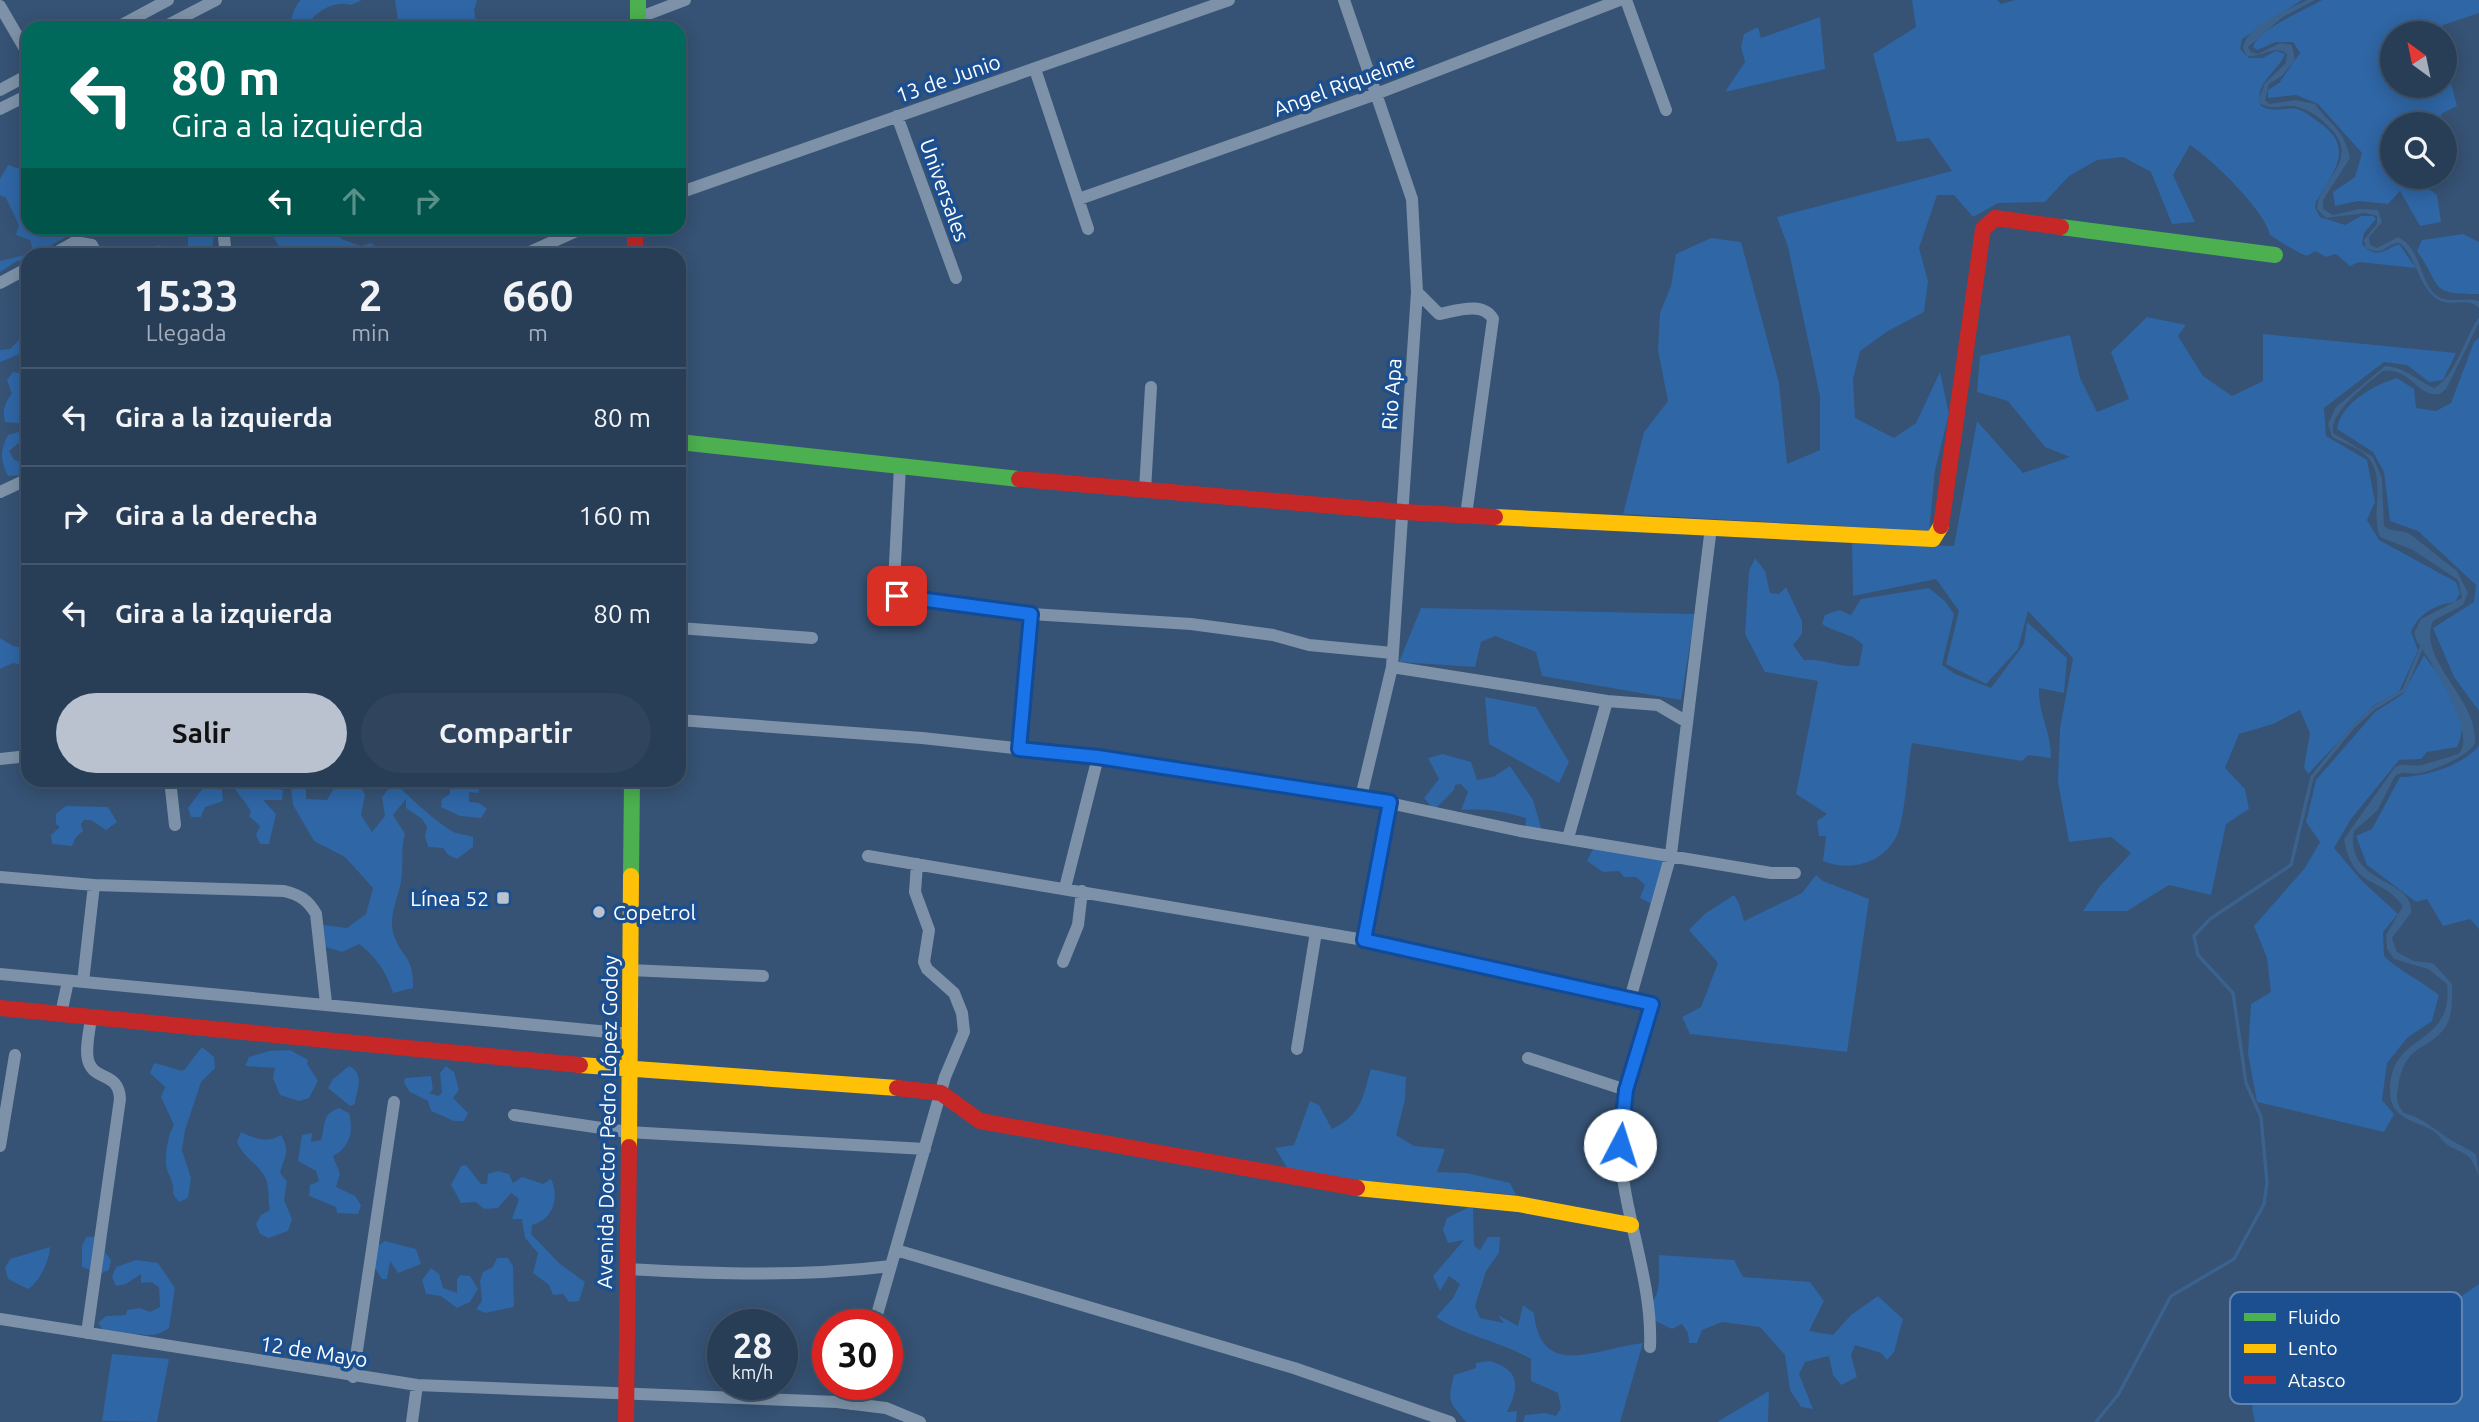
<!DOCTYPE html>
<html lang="es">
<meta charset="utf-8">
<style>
:root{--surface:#283e57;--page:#30455d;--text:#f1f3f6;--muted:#a5aeba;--line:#44576d;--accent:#b9c2ce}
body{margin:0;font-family:Ubuntu,sans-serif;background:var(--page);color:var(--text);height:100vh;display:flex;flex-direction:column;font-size:26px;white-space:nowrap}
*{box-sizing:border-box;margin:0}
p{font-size:23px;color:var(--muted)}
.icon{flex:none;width:38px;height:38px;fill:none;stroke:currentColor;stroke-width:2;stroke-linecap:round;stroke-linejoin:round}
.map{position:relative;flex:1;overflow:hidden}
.side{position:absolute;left:21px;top:248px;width:665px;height:539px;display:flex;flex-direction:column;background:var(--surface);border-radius:21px;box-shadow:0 4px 18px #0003,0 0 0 2px var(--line)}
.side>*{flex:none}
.banner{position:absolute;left:21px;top:21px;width:665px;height:214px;border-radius:21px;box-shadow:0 4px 18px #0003,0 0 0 2px var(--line);background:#00695c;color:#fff;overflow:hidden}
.needle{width:46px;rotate:327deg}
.fabs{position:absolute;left:2380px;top:21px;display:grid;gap:14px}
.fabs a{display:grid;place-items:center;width:77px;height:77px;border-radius:50%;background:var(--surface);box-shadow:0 4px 18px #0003,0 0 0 2px var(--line);font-size:35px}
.speed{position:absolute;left:707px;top:1309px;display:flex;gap:14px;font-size:35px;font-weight:700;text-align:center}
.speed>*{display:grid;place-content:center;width:91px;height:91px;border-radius:50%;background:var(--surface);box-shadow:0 4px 18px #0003,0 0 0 2px var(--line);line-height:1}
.speed small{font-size:18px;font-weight:400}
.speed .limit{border:10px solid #d22;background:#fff;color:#111}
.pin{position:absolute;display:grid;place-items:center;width:60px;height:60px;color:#fff;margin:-30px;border-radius:14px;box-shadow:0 4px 10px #0006}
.me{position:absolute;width:77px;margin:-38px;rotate:5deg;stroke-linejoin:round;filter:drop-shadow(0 0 5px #0008)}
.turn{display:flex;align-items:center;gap:24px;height:147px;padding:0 35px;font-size:32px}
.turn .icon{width:91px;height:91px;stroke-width:2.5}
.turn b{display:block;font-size:49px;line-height:60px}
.lanes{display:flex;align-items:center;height:66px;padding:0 35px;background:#0003;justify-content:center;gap:35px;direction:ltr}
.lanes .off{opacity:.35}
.eta{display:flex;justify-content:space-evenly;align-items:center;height:119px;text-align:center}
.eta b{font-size:42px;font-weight:700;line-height:49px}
.primary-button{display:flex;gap:14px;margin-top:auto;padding:14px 35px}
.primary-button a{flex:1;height:80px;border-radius:42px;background:var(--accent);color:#111;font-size:28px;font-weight:700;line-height:80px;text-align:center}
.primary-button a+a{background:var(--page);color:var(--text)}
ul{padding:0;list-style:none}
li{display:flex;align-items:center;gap:21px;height:98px;padding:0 35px;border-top:2px solid var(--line)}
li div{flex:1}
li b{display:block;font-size:26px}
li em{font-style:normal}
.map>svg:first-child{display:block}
.green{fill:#2f66a5}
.water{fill:#3b618d}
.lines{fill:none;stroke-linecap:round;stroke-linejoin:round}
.stream{stroke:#3b618d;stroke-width:3.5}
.street{stroke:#7d92a8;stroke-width:12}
.fast{stroke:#4caf50;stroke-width:16}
.slow{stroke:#ffc107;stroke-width:16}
.jam{stroke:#c62828;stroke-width:16}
.route-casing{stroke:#114b97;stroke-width:18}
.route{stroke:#1a73e8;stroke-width:12}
.poi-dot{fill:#b9c2ce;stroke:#1b4f8f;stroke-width:2.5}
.labels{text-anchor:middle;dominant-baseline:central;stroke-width:7;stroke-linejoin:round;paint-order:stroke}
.street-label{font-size:21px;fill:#fff;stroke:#1b4f8f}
.poi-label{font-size:21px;fill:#fff;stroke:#1b4f8f;text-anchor:end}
.key{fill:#1b4f8f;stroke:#5f84b1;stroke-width:2}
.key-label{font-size:19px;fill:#fff}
</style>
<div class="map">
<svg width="2479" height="1422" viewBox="0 0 2479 1422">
<rect width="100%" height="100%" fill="#365274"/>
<path class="green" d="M301 0H362L351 5C336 0 317 10 309 23L311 28H292C289 21 295 4 301 0Z
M395 0H477L474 10 477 28H399Z
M1912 0H1997L2001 4 2015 0H2302L2242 39 2240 49 2249 58H2262L2276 51 2285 54C2277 73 2253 84 2261 106 2274 113 2283 107 2297 109 2305 111 2313 118 2320 123 2356 148 2333 173 2316 202L2315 208 2320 217 2345 225 2361 216H2373L2376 219 2364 233 2362 244C2376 260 2384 250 2399 244L2416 268 2359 262 2350 266 2336 254 2326 257 2315 251 2307 256C2294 251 2282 243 2270 235 2266 212 2212 159 2190 145L2173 175 2195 222 2172 224 2151 172 2123 157 2097 160 2069 176 2045 202 1998 203 1973 217 1954 195H1937L1919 248 1928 281 1924 312 1888 331 1860 351 1853 379 1855 418 1894 438 1916 423 1940 372 1949 414 1935 470 1929 531 1623 514 1644 432 1668 401 1658 350 1660 313 1671 286 1676 254 1711 238 1741 242 1779 383 1787 464 1820 450V396L1788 247 1777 217 1952 171 1929 138 1897 142 1873 54 1916 27Z
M2322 0H2479V13L2443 25 2442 33H2392V86H2445V60L2457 106 2441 114 2442 124H2392V177H2402L2404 182 2416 179 2437 195 2441 222 2420 226 2400 191 2388 204 2358 201 2335 206 2333 192 2355 177 2362 153 2318 104 2296 95 2268 98V90L2279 83 2300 53 2293 42H2276L2257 50 2253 47C2258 29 2305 10 2322 0Z
M1820 17 1825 69 1725 92 1745 62 1741 47 1744 34 1758 27 1761 38Z
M8 165 23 170 28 180V228H32L37 235 53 237 63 232 69 235 35 255 28 256V260L17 261 0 272V261L29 254 33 250 30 240 16 235 19 225 6 198 0 195V179Z
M198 228H208L214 235 211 255H155L157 245 188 251V234Z
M281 228H338L336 230 341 239 361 246 371 243 385 255H284L274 238Z
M2463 234 2479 242V294C2428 294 2443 288 2417 251L2422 240Z
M2147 317 2186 325 2178 336 2203 376 2232 396 2263 381V334L2456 353 2443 380 2429 382 2407 365 2384 362 2324 408 2326 436 2367 460 2375 502 2367 520 2379 540 2456 582 2460 593 2455 602C2436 604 2418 614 2411 632L2418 650 2399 692 2373 706 2308 774 2304 767 2310 733 2300 710 2273 724 2239 734 2225 768 2245 789 2249 809 2226 824 2211 895 2169 885 2127 911H2083L2100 886 2131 853 2111 837 2069 842 2058 782 2060 728 2073 658 2028 611 2018 649 1986 684 1946 664 1959 611 1936 579 1853 596 1852 543 1954 546 1977 421 2023 473 2070 457 2045 447 2008 401 1977 392 1980 356 2070 335 2080 378 2097 412 2129 399 2111 352Z
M28 320V355L22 353 0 362V350L10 349 23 336 20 326Z
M2479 338V711L2454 677 2433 628 2474 602 2476 585 2418 531 2390 521 2384 472 2373 452 2337 429C2341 403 2374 385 2397 378L2414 389 2416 408 2436 411 2451 403 2474 342Z
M13 372 28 375V382L20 389 23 393 28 394V422L25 424 5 422C2 412 5 401 12 394L7 380Z
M18 432 22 435V440L9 451 14 460 28 464V470L23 475 8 476C0 460 0 450 8 435Z
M1755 558 1765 571 1770 593 1779 594 1786 587 1802 621V634L1793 645 1804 660C1823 658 1839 668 1859 666L1863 645C1853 633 1837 634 1822 624L1825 615 1839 610 1851 615 1861 599 1929 588 1945 601 1954 614 1942 665 1955 674 1991 688 2024 644 2027 622 2067 658 2064 693 2039 688C2038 714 2051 730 2051 758L2028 755 2022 761 1912 743C1907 768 1906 813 1897 835 1884 864 1849 872 1823 861L1826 836H1819L1817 821 1827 814 1796 794 1818 681 1765 672 1745 634 1749 571Z
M1421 608 1695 614 1681 700 1542 676 1536 652 1495 636 1481 642 1475 667 1399 662Z
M0 638 13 646 28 649V667L13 663 0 669Z
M2424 655C2443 682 2474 713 2457 747L2427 752 2421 759 2399 760 2351 819 2334 848 2362 881 2398 914 2383 932 2384 956C2401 972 2420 980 2439 995L2432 1021 2407 1038 2387 1063 2382 1100 2394 1114 2384 1132 2257 1102 2248 1054 2251 1004 2271 992 2267 958 2254 926 2305 868 2320 842 2306 822 2316 780 2375 712 2403 694Z
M1485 697 1536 707 1569 762 1559 783 1489 744Z
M2479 746V929L2470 919 2443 926 2427 899 2416 902 2367 865 2356 836 2372 829 2400 777C2425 777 2461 766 2479 746Z
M1443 754 1471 762 1477 780 1493 777 1510 766 1533 800 1542 831 1525 833 1526 818C1504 811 1484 808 1461 810L1468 792 1461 784 1455 785 1454 790 1434 810 1424 798 1439 779 1428 758Z
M209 780 221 781 223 801 205 807 201 817H191L188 808Z
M232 781H260L272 788 283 790 282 800H263L276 814 269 844H260L256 835 260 826 249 816 251 812C246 800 235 794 232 781Z
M290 781H306V799L327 800 337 783 358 781 365 795 361 815 372 832 385 816 382 797 395 781C402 792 439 824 452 831 458 835 466 834 473 837V847L457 859 448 855 443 848 428 847 425 837 427 827 422 819 406 808V799L393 815 405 834C401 850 403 857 402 872 402 892 388 912 393 932 400 958 414 953 413 988L393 993C386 971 377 958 359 944L342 952 323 946V925L347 928 366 914 373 888 345 857 314 841 293 805Z
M445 781H478L479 793 469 792V802L479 803 487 809 481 818 460 816 441 807 442 799 450 794V784Z
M66 806 108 807 117 822 106 830 91 820H84L81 824 83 831 76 837 72 846 52 844 51 835 60 827 56 824V814Z
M1593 849 1670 856 1654 905 1640 898 1645 885 1636 877H1624L1619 871 1603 872 1587 861Z
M1816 875 1823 881 1869 899 1847 1052 1690 1034 1682 1017 1701 1007 1718 963 1689 930 1706 913 1734 895 1739 903 1744 921 1802 893Z
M202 1047 214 1057 215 1068 201 1082 185 1130 182 1150 191 1178 188 1198 179 1202 173 1194C175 1181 168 1177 166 1165 165 1154 168 1134 174 1125L161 1097 165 1087 150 1073 154 1063C194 1072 175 1079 202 1047Z
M290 1050 308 1060 307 1064 318 1081 309 1098 299 1101 280 1095 273 1078 275 1068 245 1066 249 1057 269 1051Z
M349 1066C366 1074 356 1091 355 1104L350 1106 328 1088 333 1079Z
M446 1066 454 1072 459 1090 453 1098 468 1113 464 1121H454L431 1111 428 1101 410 1092 404 1083 405 1078 431 1076 433 1090 429 1093 438 1096 442 1093 440 1073Z
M1371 1069 1406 1077 1405 1100 1396 1135 1414 1146 1445 1149 1437 1172 1467 1173 1510 1183 1516 1195 1291 1174 1275 1148 1294 1145 1310 1101 1319 1105 1332 1129C1362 1114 1362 1099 1371 1069Z
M339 1108 349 1113C354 1131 350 1147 333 1156L340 1174 336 1187 355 1196 361 1205 358 1214 337 1213 336 1207 309 1196 310 1185 319 1181 316 1171 298 1161 302 1135 312 1133 311 1142 321 1140C326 1125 321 1114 339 1108Z
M241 1132C256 1139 267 1143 281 1135 291 1151 284 1157 280 1173L287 1181 284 1200 292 1219 288 1231 269 1238 260 1234 256 1224 261 1215 270 1210C268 1201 269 1190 267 1182 262 1166 243 1158 237 1142Z
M466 1165 481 1184H487L488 1174 498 1171 509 1174 513 1183 522 1177 543 1184 551 1179C560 1198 553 1220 532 1225L531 1234 560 1264 585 1282 579 1301 569 1302 563 1294 553 1295 549 1285 533 1273 538 1253 525 1238 522 1219H512L519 1199 511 1193 498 1208 484 1209 476 1202 461 1203 451 1185 461 1166Z
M1473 1205 1474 1246 1480 1250 1488 1237H1500L1499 1253 1486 1271 1475 1306 1480 1318 1504 1323 1498 1315 1518 1326 1523 1305 1534 1313C1541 1381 1596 1348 1643 1343L1620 1422H1523L1525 1415 1545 1413 1556 1416 1561 1408 1558 1393 1531 1381V1359C1500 1341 1466 1337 1436 1317L1453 1298 1460 1284 1449 1276 1440 1291 1433 1276 1464 1240 1448 1243 1443 1230 1447 1218Z
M107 1236 105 1252 111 1260 109 1270 100 1274 82 1267V1246L86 1237Z
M385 1241 416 1249 421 1264 398 1273 390 1261 387 1279H382L374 1267 376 1247Z
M50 1247C50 1260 39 1283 28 1289L8 1279 5 1268 10 1259Z
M1659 1255 1734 1260 1743 1277 1810 1282 1824 1301 1809 1331 1833 1335 1851 1315 1878 1296 1903 1319 1894 1352 1887 1360 1881 1353 1855 1345 1851 1355 1857 1377 1841 1385 1833 1375 1829 1356 1805 1362 1799 1374 1813 1409 1801 1407 1790 1390 1785 1355 1760 1327 1722 1322 1702 1330 1697 1343H1689L1688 1333 1682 1324 1672 1329 1649 1318 1648 1305C1663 1296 1658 1271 1659 1255Z
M497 1258H508L513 1266 514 1307 485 1313 476 1309 482 1301 480 1281 483 1272 493 1267Z
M136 1260 158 1263 175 1288 169 1328C149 1342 141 1329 122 1337L104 1331 98 1323 106 1316 126 1315 127 1310 140 1308 150 1312 160 1307 159 1287 151 1282 141 1283V1274L126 1284 116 1286 112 1277 116 1267Z
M431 1268 439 1274 443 1288 457 1293V1279L460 1275 470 1276 478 1289 470 1302 457 1308 441 1296 426 1294 422 1280Z
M2479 1284V1422H2255L2252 1408 2262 1372 2291 1355 2316 1368 2340 1364 2334 1315 2362 1293 2395 1296 2405 1327 2428 1335 2453 1326 2443 1309Z
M112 1354 169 1359 157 1422 102 1421Z
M1490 1361C1520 1370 1520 1386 1507 1412L1517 1411 1516 1422H1466C1449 1401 1447 1403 1454 1375L1476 1368V1363Z
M1769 1391 1768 1422H1717Z"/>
<path class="water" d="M2307 0H2315L2283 17 2248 47 2251 52 2258 54 2280 43 2292 45 2295 60 2282 76 2269 84 2265 100 2269 104 2295 100 2315 104C2330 125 2344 129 2350 158L2323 200V209L2333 215 2359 209 2378 210 2382 222 2369 237 2370 245 2377 248 2398 237C2424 250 2419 288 2441 298 2453 303 2467 297 2479 301V308C2467 296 2450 308 2437 299 2418 286 2417 258 2400 243 2383 244 2386 257 2366 248L2364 240 2377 224V216L2365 213 2326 218 2317 209C2318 181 2360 161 2332 130 2322 119 2307 107 2291 106 2280 105 2271 111 2260 103L2259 99 2265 83 2286 63 2287 54C2275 44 2262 58 2247 56L2243 48C2247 24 2288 10 2307 0Z
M2479 317V323L2446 389 2440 394C2417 398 2411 367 2383 371 2368 383 2329 412 2333 433L2373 457 2382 478 2384 526C2392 533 2401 529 2410 534L2457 571 2468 593 2463 605 2433 621C2416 660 2479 699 2475 743 2471 755 2434 770 2421 773 2411 776 2405 769 2395 776L2377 811 2354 831C2344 885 2416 878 2411 913L2392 938 2397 952 2414 961 2433 963 2452 984C2452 997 2453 1015 2446 1026 2428 1053 2405 1041 2398 1088 2396 1098 2397 1105 2404 1113 2424 1118 2435 1130 2451 1140 2459 1145 2468 1149 2476 1154L2479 1176C2476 1171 2474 1162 2469 1157 2463 1151 2452 1149 2446 1144 2440 1139 2437 1132 2430 1129 2410 1119 2391 1118 2390 1092 2389 1031 2454 1048 2447 984L2428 969 2394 959 2387 949 2386 935 2403 906C2381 875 2353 891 2344 839L2395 767C2404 762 2412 767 2422 765 2429 763 2452 756 2458 754 2479 737 2431 660 2417 642L2414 633 2421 619 2462 598 2458 580 2413 550 2380 537C2369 511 2390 472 2362 452 2353 446 2341 442 2332 437L2328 424 2336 407 2385 366C2405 367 2416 380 2434 388 2455 378 2465 336 2479 317Z"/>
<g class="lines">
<path class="stream" d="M2096 1422 2118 1395 2171 1296 2234 1259 2264 1204 2267 1183 2261 1117 2246 1083 2233 993 2198 955 2194 936 2210 919 2291 865 2312 777 2353 727 2374 708 2404 690 2422 646"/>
<path class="street" d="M1344 0 1412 199 1417 292 1392 667 1361 797
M1626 0 1666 110
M0 6 28 54
M638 18 685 0
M116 28 168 0
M162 28 216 0
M1035 69 1088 229
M0 90 28 75
M0 109 28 95
M897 116 956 278
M679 193 1229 0
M1079 199 1376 94 1620 0
M223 228 226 256
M50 256 75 242 92 245 98 256
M521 256 583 228
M0 283 28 268
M1417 292 1439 314C1456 311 1483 301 1493 319L1466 515
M900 466 894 583 897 596 1031 614 1191 624 1273 635 1309 645 1392 653
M1145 490 1151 387
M0 492 28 479
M679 628 812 638
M1392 667 1607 701 1568 838
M1607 701 1658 705 1687 722
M679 720 922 738 1098 757 1361 797 1520 831 1771 873H1795
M1019 749 1031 614
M0 759 28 756
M170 780 175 825
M868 856 1364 940 1652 1004C1638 1050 1619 1097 1620 1145 1622 1213 1653 1279 1650 1347
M0 877 94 885 284 891C300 895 308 900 316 914L326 1003
M1065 888 1098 757
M1364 940 1390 802
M1063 962 1078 925 1082 891
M630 970 763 976
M0 974 630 1034
M83 982 94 885
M1630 999 1671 854 1711 527
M61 1014 68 981
M1297 1049 1316 932
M1528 1058 1626 1090
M514 1115 628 1132 925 1149
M0 1146 15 1055
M896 1250 1294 1368 1450 1422
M627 1269C715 1274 803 1277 891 1266
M0 1319 417 1385 837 1402 886 1408 920 1422
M874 1325 945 1077 964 1032 962 1013 954 993 927 969 924 962 929 930 915 892 917 864
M87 1333 120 1099C119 1072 96 1081 89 1063 84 1051 90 1030 91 1017
M353 1377 394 1102
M851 1404 857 1384
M412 1422 417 1385"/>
<path class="fast" d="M638 0V28
M2061 227 2275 255
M679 442 1019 479
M631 876 632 780"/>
<path class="slow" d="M1495 517 1933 539 1941 526
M580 1065 897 1088
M629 1147 631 876
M1357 1188 1518 1204 1631 1225"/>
<path class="jam" d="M635 228V256
M1019 479 1403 512 1495 517
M1941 526 1983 229 1995 218 2061 227
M0 1008 580 1065
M897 1088 941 1093 980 1121 1357 1188
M626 1422 629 1147"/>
</g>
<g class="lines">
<defs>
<path id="route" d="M897 596 1031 614 1019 749 1098 757 1390 802 1364 940 1652 1004 1626 1090 1620 1145"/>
</defs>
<use href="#route" class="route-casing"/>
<use href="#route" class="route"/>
</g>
<g class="poi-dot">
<rect x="496" y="891" width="14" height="14" rx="3.5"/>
<circle cx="599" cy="912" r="7"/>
</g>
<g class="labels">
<g class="street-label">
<text transform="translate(948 78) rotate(-19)">13 de Junio</text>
<text transform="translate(1344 84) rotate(-20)">Angel Riquelme</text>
<text transform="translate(945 190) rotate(70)">Universales</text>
<text transform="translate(1391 394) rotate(-86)">Rio Apa</text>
<text transform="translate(607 1122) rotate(-89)">Avenida Doctor Pedro López Godoy</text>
<text transform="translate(314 1351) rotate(9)">12 de Mayo</text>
</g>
<g class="poi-label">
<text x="489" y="898">Línea 52</text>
<text x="613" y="912" text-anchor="start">Copetrol</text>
</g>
</g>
<rect x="2230" y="1292" width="232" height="112" rx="10" class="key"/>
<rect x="2244" y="1313" width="32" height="8" fill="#4caf50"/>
<rect x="2244" y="1344" width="32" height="9" fill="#ffc107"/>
<rect x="2244" y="1376" width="32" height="8" fill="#c62828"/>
<g class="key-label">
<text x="2288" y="1324">Fluido</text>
<text x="2288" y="1355">Lento</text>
<text x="2288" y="1387">Atasco</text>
</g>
</svg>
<div class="fabs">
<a><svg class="needle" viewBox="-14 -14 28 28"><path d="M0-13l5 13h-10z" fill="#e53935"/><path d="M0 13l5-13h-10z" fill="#a5aeba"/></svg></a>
<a><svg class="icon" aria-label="search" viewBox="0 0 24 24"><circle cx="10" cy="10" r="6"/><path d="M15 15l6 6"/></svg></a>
</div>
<div class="speed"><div>28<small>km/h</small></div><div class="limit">30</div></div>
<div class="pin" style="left:897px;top:596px;background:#d93025"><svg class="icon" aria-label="arrive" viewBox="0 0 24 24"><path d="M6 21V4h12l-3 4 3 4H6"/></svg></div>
<svg class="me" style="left:1620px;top:1145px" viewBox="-20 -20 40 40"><circle r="19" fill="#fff"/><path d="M0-13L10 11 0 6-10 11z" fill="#1a73e8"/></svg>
<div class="banner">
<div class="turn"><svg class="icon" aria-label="left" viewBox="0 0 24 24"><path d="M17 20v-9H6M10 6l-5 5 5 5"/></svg><div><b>80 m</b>Gira a la izquierda</div></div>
<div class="lanes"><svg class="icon" aria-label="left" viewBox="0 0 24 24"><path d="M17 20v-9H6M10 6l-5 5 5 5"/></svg><svg class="icon off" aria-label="ahead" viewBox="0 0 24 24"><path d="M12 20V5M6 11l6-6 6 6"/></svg><svg class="icon off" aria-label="right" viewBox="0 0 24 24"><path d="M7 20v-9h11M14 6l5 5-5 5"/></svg></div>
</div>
<section class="side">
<div class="eta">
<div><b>15:33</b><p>Llegada</p></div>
<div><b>2</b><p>min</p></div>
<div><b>660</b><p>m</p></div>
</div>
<ul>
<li><svg class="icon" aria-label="left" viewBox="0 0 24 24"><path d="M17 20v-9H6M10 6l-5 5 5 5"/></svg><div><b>Gira a la izquierda</b></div><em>80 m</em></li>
<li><svg class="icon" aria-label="right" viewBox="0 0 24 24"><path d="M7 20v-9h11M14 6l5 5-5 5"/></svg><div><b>Gira a la derecha</b></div><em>160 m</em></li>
<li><svg class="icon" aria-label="left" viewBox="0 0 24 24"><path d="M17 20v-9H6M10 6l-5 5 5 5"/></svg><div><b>Gira a la izquierda</b></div><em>80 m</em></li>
</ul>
<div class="primary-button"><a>Salir</a><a>Compartir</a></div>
</section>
</div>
